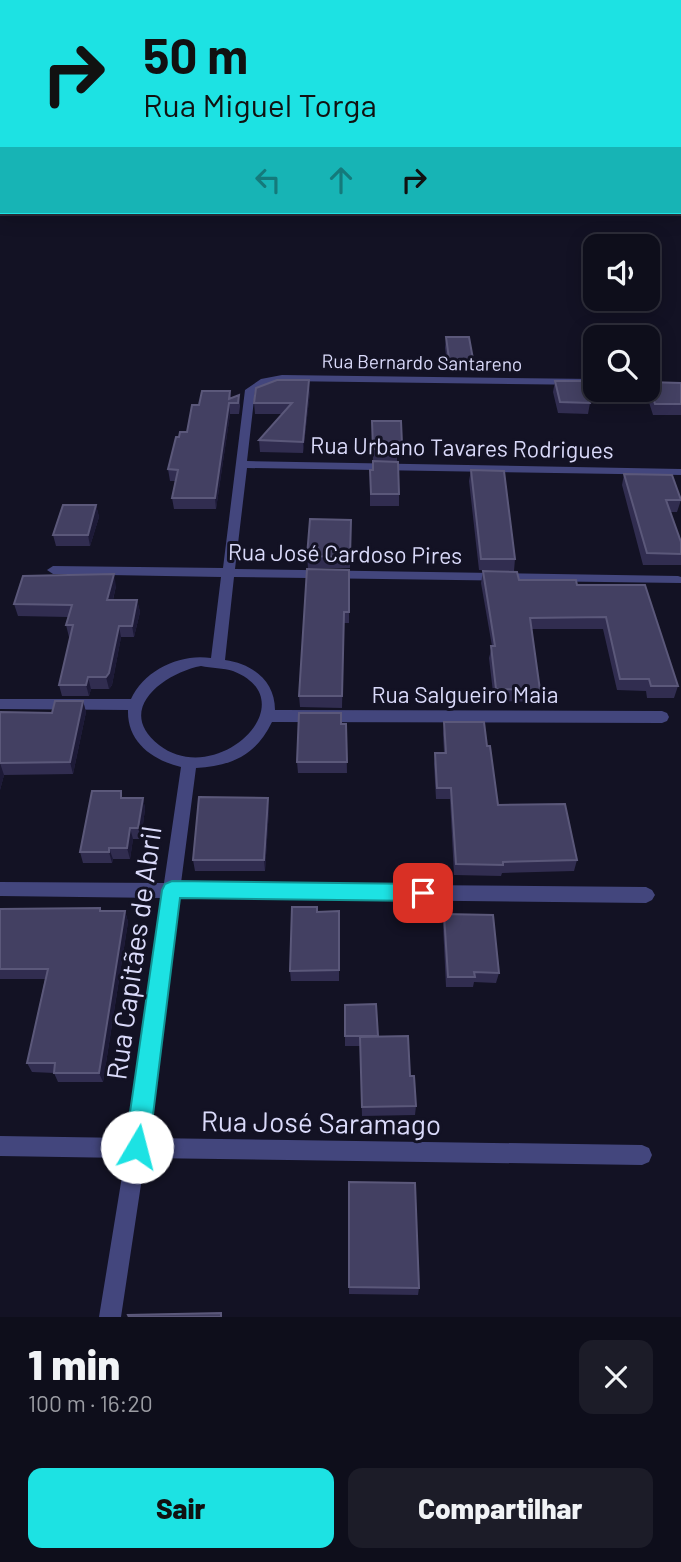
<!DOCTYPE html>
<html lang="pt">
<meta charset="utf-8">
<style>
:root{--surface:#0e0e1b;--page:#1c1c28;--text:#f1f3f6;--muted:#9b9ca3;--line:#2e2e3a;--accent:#1de2e3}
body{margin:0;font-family:Barlow,sans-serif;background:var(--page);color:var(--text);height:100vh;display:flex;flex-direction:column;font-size:26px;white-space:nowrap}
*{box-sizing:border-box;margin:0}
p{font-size:23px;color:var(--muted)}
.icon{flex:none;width:38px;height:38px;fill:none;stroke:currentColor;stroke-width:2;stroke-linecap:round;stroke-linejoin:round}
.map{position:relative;height:1317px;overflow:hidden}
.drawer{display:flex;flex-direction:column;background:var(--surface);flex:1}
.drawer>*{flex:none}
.hud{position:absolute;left:0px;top:0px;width:682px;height:214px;box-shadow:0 4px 18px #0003,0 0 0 2px var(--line);background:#1de2e3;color:#111;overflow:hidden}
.controls{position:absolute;left:583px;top:234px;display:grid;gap:14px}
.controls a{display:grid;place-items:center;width:77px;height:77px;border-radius:14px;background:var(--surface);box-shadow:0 4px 18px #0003,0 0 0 2px var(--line);font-size:35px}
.pin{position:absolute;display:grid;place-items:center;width:60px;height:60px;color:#fff;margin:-30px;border-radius:14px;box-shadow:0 4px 10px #0006}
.me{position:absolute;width:77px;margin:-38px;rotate:8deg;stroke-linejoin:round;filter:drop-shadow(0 0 5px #0008)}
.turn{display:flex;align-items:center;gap:24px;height:147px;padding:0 28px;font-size:32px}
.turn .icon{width:91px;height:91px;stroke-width:2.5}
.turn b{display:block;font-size:49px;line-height:60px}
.lanes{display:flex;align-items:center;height:66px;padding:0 28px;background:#0003;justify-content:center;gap:35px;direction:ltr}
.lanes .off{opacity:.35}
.round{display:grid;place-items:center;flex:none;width:74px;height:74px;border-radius:14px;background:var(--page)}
.headline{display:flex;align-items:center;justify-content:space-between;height:119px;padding:0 28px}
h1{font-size:42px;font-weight:800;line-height:52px}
.primary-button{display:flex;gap:14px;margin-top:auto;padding:14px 28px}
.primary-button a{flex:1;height:80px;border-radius:14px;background:var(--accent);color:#111;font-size:28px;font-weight:800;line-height:80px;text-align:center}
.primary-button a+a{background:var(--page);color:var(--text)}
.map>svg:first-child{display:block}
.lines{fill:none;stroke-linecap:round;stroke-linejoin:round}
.stream{stroke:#172f49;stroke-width:3.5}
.minor{fill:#43467d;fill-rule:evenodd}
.wall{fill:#312d50}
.shaded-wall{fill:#1d1a37}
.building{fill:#434062;stroke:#5b587a;stroke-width:2}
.route{fill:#1de2e3;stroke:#139394;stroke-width:2}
.labels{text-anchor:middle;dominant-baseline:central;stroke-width:6;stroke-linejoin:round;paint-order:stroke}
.far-street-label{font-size:19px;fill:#dadafa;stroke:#131224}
.street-label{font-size:23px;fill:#dadafa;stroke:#131224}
.near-street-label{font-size:28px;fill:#dadafa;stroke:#131224}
</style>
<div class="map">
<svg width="681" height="1317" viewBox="0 0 681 1317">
<rect width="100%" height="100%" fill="#131224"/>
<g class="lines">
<path class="stream" d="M489 2 513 0"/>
<path class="minor" d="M282 375 595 379V385L282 381 268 384 255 391 247 461 681 469V475L247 468 235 569 678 576 681 577V583L234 577 225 660C253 664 275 681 275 710L662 711 667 713 669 717 667 721 662 723 272 722C256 755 232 766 196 768L181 883 646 887 652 890 655 895 652 900 646 903 179 898 148 1138 642 1145 649 1148 652 1155 649 1162 642 1165 145 1158 121 1317H99L125 1158 0 1156V1136L128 1138 162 898 0 896V882L164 883 181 767C152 760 127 742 128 710L0 709V699H131C144 670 181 653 211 658L221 577 53 574 47 570 53 566 223 568 245 390 261 379ZM201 666C211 668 224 668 233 671 309 701 217 790 159 745 114 710 164 673 201 666Z"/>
</g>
<path class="wall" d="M446 337 473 359 472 370H448L445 348Z
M555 381 590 403 588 414 558 413 553 392Z
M648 382 681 383V415H653L646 393 648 390Z
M230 391 231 398 239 395 240 406 239 414H230L216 509H174L172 498 175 481H170L168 469 179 437 187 432 199 405Z
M310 391 303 453 260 452 259 440 282 414H255L254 403Z
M372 432 402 444 401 455H397V461H373Z
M370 470 399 494V506H370Z
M471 470 515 559 514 571 479 570 469 481Z
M624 474 681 500 677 512H670L681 542V565H643L622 485Z
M96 505 99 517 90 546H56L53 535Z
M351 531 350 568H308L307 556Z
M349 570V623H344L342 708 300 707 299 696Z
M483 571 519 580 577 585 678 686 674 698H647L646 691 617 690 603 629H532L540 690 538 702 494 701 489 658 492 646 481 583Z
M116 586 113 600H137L140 612 134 637H121L112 685 109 689H91L89 696H62L59 685 70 637H69L66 625 68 617 18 616 14 604Z
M83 701 86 712 73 774 4 775 0 790V712L52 713Z
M444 722 487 746 498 805 577 860 574 871 502 873 501 876 454 875 450 799H436L434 764 435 753H444L443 734Z
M341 724H346L347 773H298L297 762Z
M123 798H143L145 809 141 839H133L130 859H113L112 863H83L80 852Z
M269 809 265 871H195L193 860Z
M100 908 102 911H125L128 922 103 1082H58L54 1073 32 1072 27 1063 45 979H0V909Z
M339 911V981H291L290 971 317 912Z
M444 914 499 973 496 983 474 982 473 987H446L443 925Z
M345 1005 377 1036 410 1076 416 1106 415 1115 362 1116 360 1046H345Z
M349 1182 419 1288 418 1295 349 1294Z"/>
<path class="shaded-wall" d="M309 380 310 391 303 453V442Z
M229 403 230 414 216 509 215 498Z
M96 505 99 517 90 546 88 535Z
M114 574 116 586 110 611 107 600Z
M137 600 140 612 134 637 132 626Z
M119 626 121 637 112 685 109 689 106 677Z
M88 677 91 689 89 696 86 685Z
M83 701 86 712 73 774 70 762Z
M0 763 4 775 0 790Z
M143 798 145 809 141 839 138 828Z
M268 798 269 809 265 871 264 860Z
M130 828 133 839 130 859 127 848Z
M109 848 113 859 112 863 109 852Z
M125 911 128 922 103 1082 99 1073Z"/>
<path class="building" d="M446 337H469L473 359H449Z
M277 380H309L303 442 259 440 292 403H254L256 388Z
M555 381H584L590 403 560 402Z
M648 382 681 383V404H655Z
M202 391H230L229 399 239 395 238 403H229L215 498H172L178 470 168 469 176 437H179L180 432H187L192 405H199Z
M372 421H401L402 444H397V450L373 449Z
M373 461 398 462 399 494H371L370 470H373Z
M471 470 504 471 515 559H481Z
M624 474 672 475 681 500H666L681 542V554L647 553Z
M63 505H96L88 535H53Z
M310 519 351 520 350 557 307 556Z
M307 569 349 570V612H344L342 696H299Z
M483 571 517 572 519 580H576L577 585H645L678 686H651L649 679H620L606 617 530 618 540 690 496 689 491 646H495Z
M114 574 107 600H137L132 626H119L109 673 106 677H88L86 685H59L73 625H66L72 605 14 604 23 576Z
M55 701H83L70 762 0 763V712L52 713Z
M299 713H341V724H346L347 762H297Z
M444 722H484L487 746H490L498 805 565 804 577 860 503 862V865L456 864 451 788H437L435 753H446Z
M92 791H121V798H143L138 828H130L127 848H109V852H80Z
M199 797 268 798 264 860H193Z
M292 907H317V912L339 911V970L290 971Z
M100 908V911H125L99 1073H54L55 1063H27L48 969H0V909Z
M444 914 493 915 499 973 474 972 475 977H448Z
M376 1004 378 1036H345V1005Z
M408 1036 410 1076H414L416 1106 362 1107 360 1037Z
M349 1182 415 1183 419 1288 349 1287Z
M221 1313V1317H129L128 1315Z"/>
<path class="route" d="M172 881 423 884 430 887 433 893 430 899 423 901 180 898 149 1147 145 1155 137 1158 129 1155 125 1147 162 890 165 884Z"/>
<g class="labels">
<g class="far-street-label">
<text transform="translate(422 362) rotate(1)">Rua Bernardo Santareno</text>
</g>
<g class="street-label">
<text transform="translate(462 447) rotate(1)">Rua Urbano Tavares Rodrigues</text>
<text transform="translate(345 553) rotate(1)">Rua José Cardoso Pires</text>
<text x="465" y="694">Rua Salgueiro Maia</text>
</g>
<g class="near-street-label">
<text transform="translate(133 953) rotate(-82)">Rua Capitães de Abril</text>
<text transform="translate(321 1122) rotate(1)">Rua José Saramago</text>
</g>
</g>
</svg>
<div class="controls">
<a><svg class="icon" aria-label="sound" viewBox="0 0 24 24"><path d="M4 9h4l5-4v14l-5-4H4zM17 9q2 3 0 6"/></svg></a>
<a><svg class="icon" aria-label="search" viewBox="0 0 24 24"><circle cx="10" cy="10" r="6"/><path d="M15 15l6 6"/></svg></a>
</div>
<div class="pin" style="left:423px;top:893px;background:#d93025"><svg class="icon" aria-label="arrive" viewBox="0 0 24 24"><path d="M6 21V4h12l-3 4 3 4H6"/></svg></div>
<svg class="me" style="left:137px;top:1147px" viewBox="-20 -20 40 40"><circle r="19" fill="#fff"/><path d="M0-13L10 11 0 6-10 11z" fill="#1de2e3"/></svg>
<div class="hud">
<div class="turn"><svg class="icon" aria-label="right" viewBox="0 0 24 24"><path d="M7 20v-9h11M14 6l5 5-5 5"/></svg><div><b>50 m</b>Rua Miguel Torga</div></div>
<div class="lanes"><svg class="icon off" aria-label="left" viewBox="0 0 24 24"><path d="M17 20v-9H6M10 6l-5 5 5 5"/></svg><svg class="icon off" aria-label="ahead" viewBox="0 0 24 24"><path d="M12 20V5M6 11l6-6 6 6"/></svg><svg class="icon" aria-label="right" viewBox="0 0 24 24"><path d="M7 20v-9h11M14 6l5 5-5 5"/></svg></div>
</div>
</div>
<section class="drawer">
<div class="headline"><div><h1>1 min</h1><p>100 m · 16:20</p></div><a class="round"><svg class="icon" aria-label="close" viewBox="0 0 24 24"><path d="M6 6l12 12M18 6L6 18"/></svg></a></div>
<div class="primary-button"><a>Sair</a><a>Compartilhar</a></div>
</section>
